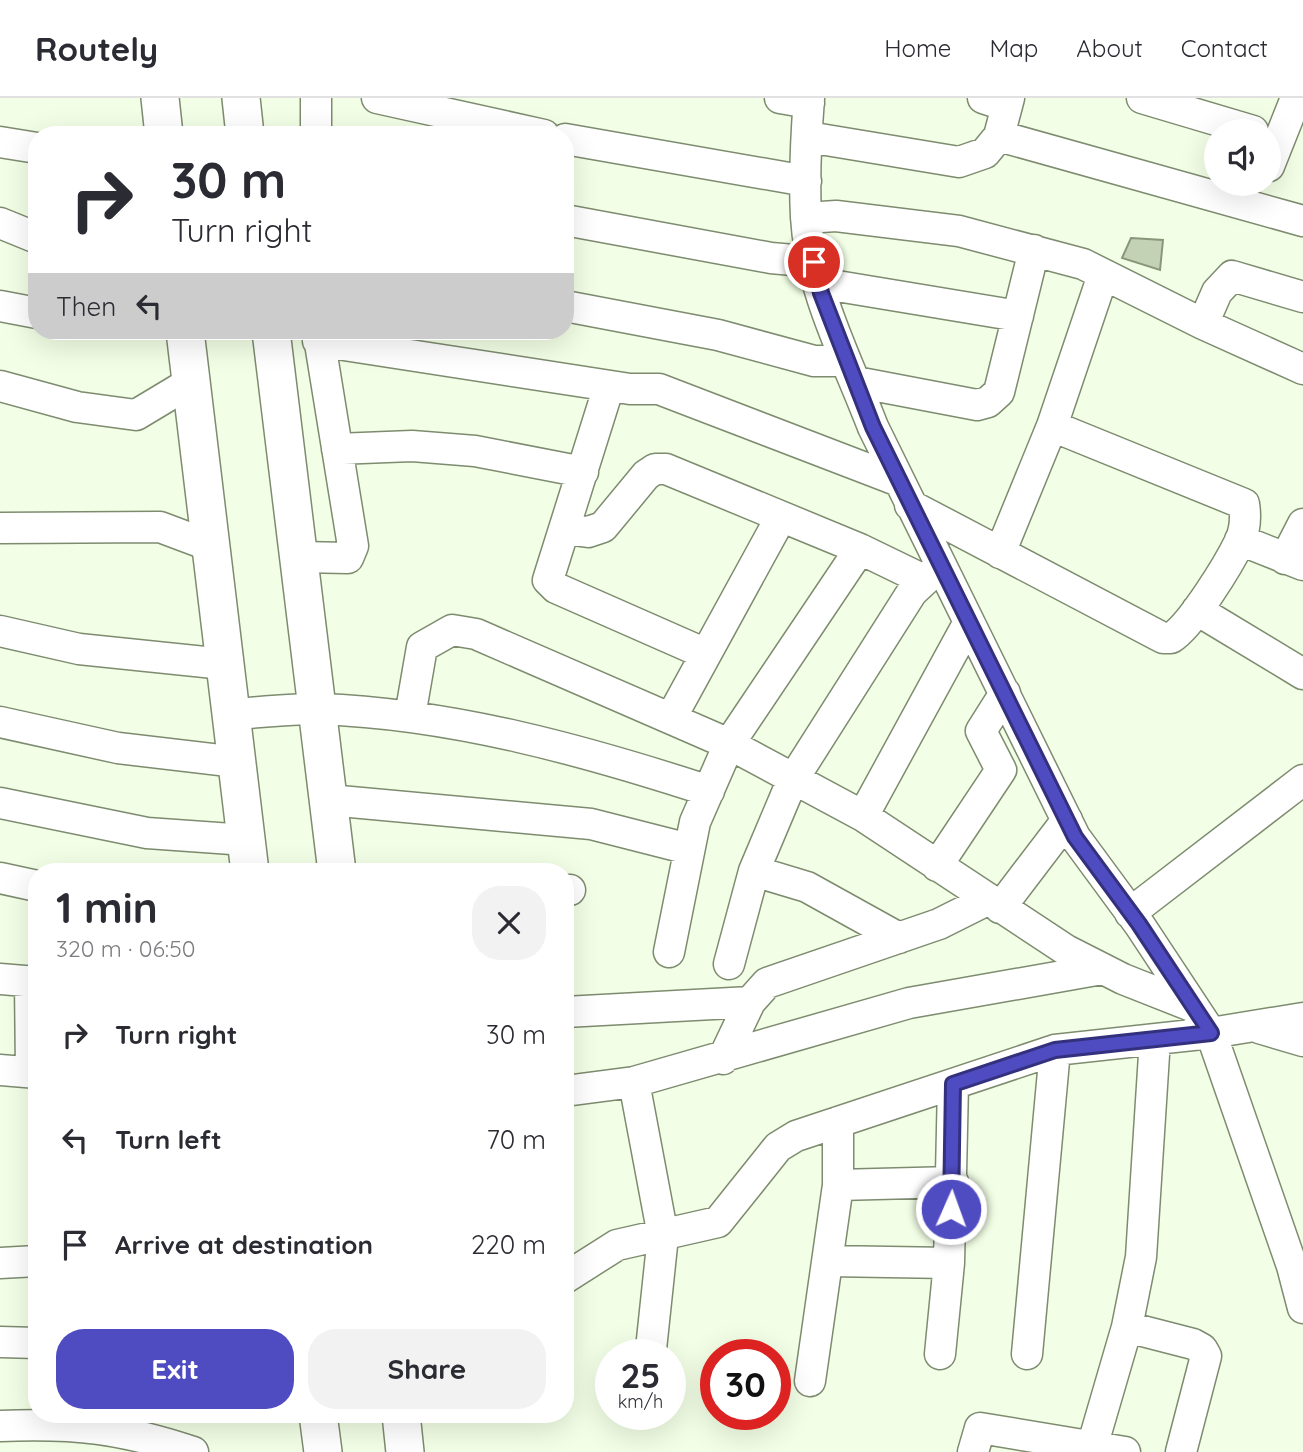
<!DOCTYPE html>
<meta charset="utf-8">
<style>
:root{--surface:#fff;--page:#f2f2f3;--text:#2b2b33;--muted:#7c7c81;--line:#e1e1e2;--accent:#4f4bc1}
body{margin:0;font-family:Quicksand,sans-serif;background:var(--page);color:var(--text);height:100vh;display:flex;flex-direction:column;font-size:26px;white-space:nowrap}
*{box-sizing:border-box;margin:0}
p{font-size:23px;color:var(--muted)}
.icon{flex:none;width:38px;height:38px;fill:none;stroke:currentColor;stroke-width:2;stroke-linecap:round;stroke-linejoin:round}
.map{position:relative;flex:1;overflow:hidden}
.sheet{position:absolute;left:28px;top:765px;width:546px;height:560px;display:flex;flex-direction:column;background:var(--surface);border-radius:28px;box-shadow:0 7px 28px #0002}
.sheet>*{flex:none}
.hud{position:absolute;left:28px;top:28px;width:546px;height:214px;border-radius:28px;box-shadow:0 7px 28px #0002;background:#fff;color:var(--text);overflow:hidden}
.buttons{position:absolute;left:1204px;top:21px;display:grid;gap:14px}
.buttons a{display:grid;place-items:center;width:77px;height:77px;border-radius:50%;background:var(--surface);box-shadow:0 7px 28px #0002;font-size:35px}
.speed{position:absolute;left:595px;top:1241px;display:flex;gap:14px;font-size:35px;font-weight:700;text-align:center}
.speed>*{display:grid;place-content:center;width:91px;height:91px;border-radius:50%;background:var(--surface);box-shadow:0 7px 28px #0002;line-height:1}
.speed small{font-size:18px;font-weight:400}
.speed .limit{border:10px solid #d22;background:#fff;color:#111}
.pin{position:absolute;display:grid;place-items:center;width:60px;height:60px;color:#fff;margin:-30px;border:4px solid #fff;border-radius:50%;box-shadow:0 2px 7px #0007}
.me{position:absolute;width:77px;margin:-38px;rotate:2deg;stroke-linejoin:round;filter:drop-shadow(0 0 5px #0008)}
.turn{display:flex;align-items:center;gap:24px;height:147px;padding:0 28px;font-size:32px}
.turn .icon{width:91px;height:91px;stroke-width:2.5}
.turn b{display:block;font-size:49px;line-height:60px}
.then{display:flex;align-items:center;height:66px;padding:0 28px;background:#0003;gap:14px;font-size:26px}
.round{display:grid;place-items:center;flex:none;width:74px;height:74px;border-radius:28px;background:var(--page)}
.summary{display:flex;align-items:center;justify-content:space-between;height:119px;padding:0 28px}
h1{font-size:42px;font-weight:800;line-height:52px}
.action{display:flex;gap:14px;margin-top:auto;padding:14px 28px}
.action a{flex:1;height:80px;border-radius:28px;background:var(--accent);color:#fff;font-size:28px;font-weight:800;line-height:80px;text-align:center}
.action a+a{background:var(--page);color:var(--text)}
ul{padding:0;list-style:none}
li{display:flex;align-items:center;gap:21px;height:105px;padding:0 28px}
li div{flex:1}
li b{display:block;font-size:26px}
li em{font-style:normal}
header{display:flex;align-items:center;gap:42px;box-sizing:border-box;height:98px;padding:0 35px;background:var(--surface);border-bottom:2px solid var(--line)}
header strong{font-size:33px}
nav{display:flex;gap:38px;margin-inline-start:auto;font-size:24px}
.map>svg:first-child{display:block}
.building{fill:#c3d2b4;stroke:#889679;stroke-width:2}
.lines{fill:none;stroke-linecap:round;stroke-linejoin:round}
.minor-casing{stroke:#7d8b6f;stroke-width:33}
.major-casing{stroke:#7d8b6f;stroke-width:40}
.minor{stroke:#fff;stroke-width:30}
.major{stroke:#fff;stroke-width:37}
.route-casing{stroke:#33317d;stroke-width:18}
.route{stroke:#4f4bc1;stroke-width:12}
</style>
<header>
<strong>Routely</strong>
<nav><a>Home</a><a>Map</a><a>About</a><a>Contact</a></nav>
</header>
<div class="map">
<svg width="1303" height="1354" viewBox="0 0 1303 1354">
<rect width="100%" height="100%" fill="#f2fee5"/>
<path class="building" d="M1131 140 1163 142 1160 172 1122 160Z"/>
<g class="lines">
<defs>
<path id="minor" d="M316 0V37
M377 0 544 37
M780 0 809 5
M809 0C806 39 804 80 806 119 810 192 847 261 873 329L1075 739 1139 826 1211 935 1292 1168 1303 1210
M983 0 1007 8
M1142 0 1253 33
M999 38 1303 123
M808 39 959 64 985 55 999 38 1009 0
M565 41 806 83
M0 44 37 50
M1269 68 1296 0
M806 120 836 118 959 133 1083 166 1203 226 1303 271
M565 122 771 160 815 164
M0 125 37 140
M819 185 1018 218
M0 208 37 215
M565 208 718 237 814 263H845
M1203 226 1217 194 1232 178 1303 199
M318 243 630 291H659L899 383
M856 284 977 307 988 304 999 294 1034 152
M0 288 77 309 136 317 191 284
M609 288 548 482 556 490 706 556
M337 351 412 348 475 353 583 374
M910 407 1163 540H1171C1191 528 1229 466 1240 443 1245 432 1246 419 1244 406L1052 328
M0 430 160 429 208 447
M565 431 588 434 603 429 646 377 655 371H666L860 451 924 482
M1240 442 1303 467
M1000 455 1052 328 1103 177
M300 459 348 460 353 448 318 233
M1285 461 1303 426
M1197 512 1303 576
M0 533 79 551 224 566
M230 616C260 615 290 610 320 611 453 616 583 652 709 693
M410 618 422 549 452 532 476 536 729 646 863 718 1066 852 1123 881 1194 909
M671 620 781 419
M0 624 118 650 237 664
M329 702 591 726 689 751
M0 705 147 735 246 742
M863 718 969 524
M937 768 1001 672 981 633 1005 595
M754 773 807 789 899 840
M0 780 37 788
M565 792H570
M1000 810 1067 722
M1130 815 1303 682
M669 854 695 724 729 646 860 451
M729 866 754 773 792 683 912 494 941 467
M0 881 37 884
M30 883 31 974
M565 914 750 904
M1259 930 1303 943
M723 961 750 904 767 885 939 826 987 802
M0 972 37 975
M634 984 663 1138 651 1251
M565 993 634 984 909 905 1102 871
M838 1087 953 1084
M828 1163 949 1165
M0 1165 37 1163
M565 1180 617 1147 718 1124 778 1049 796 1038 1055 952 1211 935 1303 920
M1127 1229 1193 1246 1202 1251 1206 1258 1181 1354
M0 1244 37 1245
M940 1256 949 1165 953 986
M1027 1256 1055 952
M810 1283 838 1087V1024
M0 1328C75 1325 121 1330 193 1354
M1092 1349 1127 1229 1141 1159 1155 941
M973 1354 980 1330 1125 1354"/>
<path id="major" d="M160 0 164 37
M241 0 245 37
M185 233 250 774
M271 233 337 774
M318 1316 323 1354
M401 1316 405 1354"/>
</defs>
<use href="#minor" class="minor-casing"/>
<use href="#major" class="major-casing"/>
<use href="#minor" class="minor"/>
<use href="#major" class="major"/>
</g>
<g class="lines">
<defs>
<path id="route" d="M814 164 821 195 873 329 1075 739 1139 826 1211 935 1055 952 953 986 951 1111"/>
</defs>
<use href="#route" class="route-casing"/>
<use href="#route" class="route"/>
</g>
</svg>
<div class="buttons">
<a><svg class="icon" aria-label="sound" viewBox="0 0 24 24"><path d="M4 9h4l5-4v14l-5-4H4zM17 9q2 3 0 6"/></svg></a>
</div>
<div class="speed"><div>25<small>km/h</small></div><div class="limit">30</div></div>
<div class="pin" style="left:814px;top:164px;background:#d93025"><svg class="icon" aria-label="arrive" viewBox="0 0 24 24"><path d="M6 21V4h12l-3 4 3 4H6"/></svg></div>
<svg class="me" style="left:951px;top:1111px" viewBox="-20 -20 40 40"><circle r="17" fill="#4f4bc1" stroke="#fff" stroke-width="3"/><path d="M0-11L8 9 0 5-8 9z" fill="#fff"/></svg>
<div class="hud">
<div class="turn"><svg class="icon" aria-label="right" viewBox="0 0 24 24"><path d="M7 20v-9h11M14 6l5 5-5 5"/></svg><div><b>30 m</b>Turn right</div></div>
<div class="then">Then<svg class="icon" aria-label="left" viewBox="0 0 24 24"><path d="M17 20v-9H6M10 6l-5 5 5 5"/></svg></div>
</div>
<section class="sheet">
<div class="summary"><div><h1>1 min</h1><p>320 m · 06:50</p></div><a class="round"><svg class="icon" aria-label="close" viewBox="0 0 24 24"><path d="M6 6l12 12M18 6L6 18"/></svg></a></div>
<ul>
<li><svg class="icon" aria-label="right" viewBox="0 0 24 24"><path d="M7 20v-9h11M14 6l5 5-5 5"/></svg><div><b>Turn right</b></div><em>30 m</em></li>
<li><svg class="icon" aria-label="left" viewBox="0 0 24 24"><path d="M17 20v-9H6M10 6l-5 5 5 5"/></svg><div><b>Turn left</b></div><em>70 m</em></li>
<li><svg class="icon" aria-label="arrive" viewBox="0 0 24 24"><path d="M6 21V4h12l-3 4 3 4H6"/></svg><div><b>Arrive at destination</b></div><em>220 m</em></li>
</ul>
<div class="action"><a>Exit</a><a>Share</a></div>
</section>
</div>
